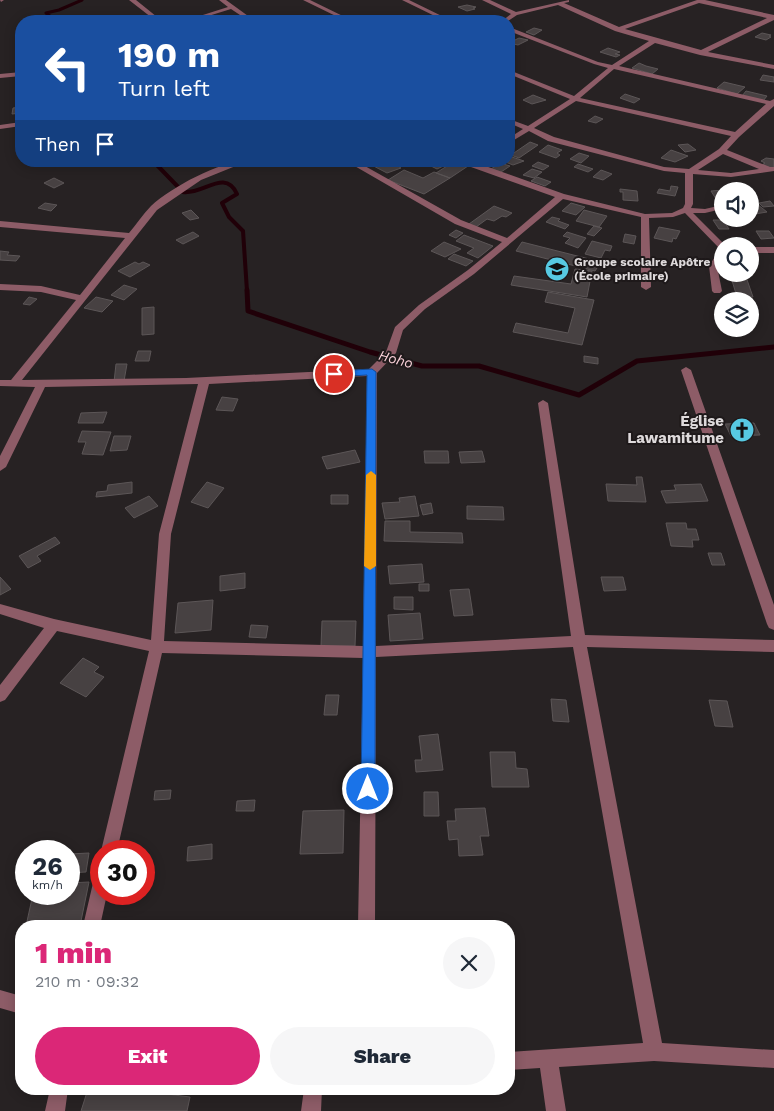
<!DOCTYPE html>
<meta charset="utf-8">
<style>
:root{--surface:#fff;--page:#f6f6f7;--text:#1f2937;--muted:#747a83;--accent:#db2777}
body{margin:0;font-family:"Work Sans",sans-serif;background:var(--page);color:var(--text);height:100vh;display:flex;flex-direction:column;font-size:19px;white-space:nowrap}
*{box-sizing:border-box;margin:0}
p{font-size:16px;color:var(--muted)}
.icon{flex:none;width:28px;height:28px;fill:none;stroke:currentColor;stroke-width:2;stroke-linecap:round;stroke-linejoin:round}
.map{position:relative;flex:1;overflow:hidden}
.side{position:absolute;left:15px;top:920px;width:500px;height:175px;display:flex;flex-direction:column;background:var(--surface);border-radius:20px;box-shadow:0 2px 12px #0003}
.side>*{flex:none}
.banner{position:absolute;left:15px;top:15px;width:500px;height:152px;border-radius:20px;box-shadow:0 2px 12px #0003;background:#1a4fa0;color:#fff;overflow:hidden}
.controls{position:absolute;left:714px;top:182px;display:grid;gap:10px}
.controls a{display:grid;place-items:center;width:45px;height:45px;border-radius:50%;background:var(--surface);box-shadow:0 2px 12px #0003;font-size:25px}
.speed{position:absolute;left:15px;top:840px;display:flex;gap:10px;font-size:25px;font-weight:700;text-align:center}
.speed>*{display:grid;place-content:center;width:65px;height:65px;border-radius:50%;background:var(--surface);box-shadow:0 2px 12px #0003;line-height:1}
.speed small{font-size:12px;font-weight:400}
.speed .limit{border:8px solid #d22;background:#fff;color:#111}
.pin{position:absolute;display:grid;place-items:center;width:42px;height:42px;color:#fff;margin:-21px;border:2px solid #fff;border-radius:50%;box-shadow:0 1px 5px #0007}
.me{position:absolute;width:55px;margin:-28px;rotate:0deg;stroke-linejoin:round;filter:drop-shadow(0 0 4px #0008)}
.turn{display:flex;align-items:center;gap:18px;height:105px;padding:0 20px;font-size:22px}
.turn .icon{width:65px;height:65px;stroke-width:2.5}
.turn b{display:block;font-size:35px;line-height:42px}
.then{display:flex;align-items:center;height:48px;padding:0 20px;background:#0003;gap:10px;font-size:19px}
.round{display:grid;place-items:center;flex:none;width:52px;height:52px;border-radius:26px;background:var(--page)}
.headline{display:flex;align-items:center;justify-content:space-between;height:85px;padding:0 20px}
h1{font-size:30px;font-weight:800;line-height:38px;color:var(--accent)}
.action{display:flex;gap:10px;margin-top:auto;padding:10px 20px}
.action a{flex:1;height:58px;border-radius:30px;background:var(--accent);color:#fff;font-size:20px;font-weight:800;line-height:58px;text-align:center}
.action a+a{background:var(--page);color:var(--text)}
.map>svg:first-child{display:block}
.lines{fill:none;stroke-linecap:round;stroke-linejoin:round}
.stream-far2{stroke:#200008;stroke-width:3}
.stream-far1{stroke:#200008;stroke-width:4}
.stream{stroke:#200008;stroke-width:5}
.building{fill:#474142;stroke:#5c5657}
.minor{fill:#8d5c67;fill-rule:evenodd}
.route{fill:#1a73e8;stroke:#114b97}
.slow{fill:#f59e0b}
.labels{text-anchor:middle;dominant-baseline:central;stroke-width:4;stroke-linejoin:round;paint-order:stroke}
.far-poi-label{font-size:12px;font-weight:bold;fill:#dedadb;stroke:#1e191a;text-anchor:start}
.far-water-label{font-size:14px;font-style:italic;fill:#fad1d9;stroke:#1e191a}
.poi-label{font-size:15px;font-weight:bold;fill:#dedadb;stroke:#1e191a;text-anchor:end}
</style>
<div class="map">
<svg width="774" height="1111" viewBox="0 0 774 1111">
<rect width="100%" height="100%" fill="#272223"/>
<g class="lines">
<path class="stream-far2" d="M56 21 46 13 59 10 82 0"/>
<path class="stream-far1" d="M153 161 183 192C203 195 225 168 237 194L222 203 229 217 243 231 247 291"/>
<path class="stream" d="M247 290 248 311 370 352 422 366H479L579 395 637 361 774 347"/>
</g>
<path class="building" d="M467 5 476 7 473 8 475 9 467 11 458 7Z
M534 28 542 30 534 35 526 32Z
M762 33 771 35 769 36 771 37 766 40 755 37Z
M519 38 528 40 518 45 509 43Z
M608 48 620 52 615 54 620 55 616 57 600 52Z
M639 63 646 66 658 69 652 74 632 68Z
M763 75 774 77V82L760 80Z
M724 82 745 87 737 94 717 88Z
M746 91 767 96 763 101 742 96Z
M625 94 640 99 634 103 620 98Z
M533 95 546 100 532 104 523 100Z
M21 107V113L12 114 13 108Z
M595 116 603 119 596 123 588 121Z
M530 142 538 145 519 158 511 155Z
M688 144 696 150 685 152 678 145Z
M548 145 562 150 557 153 560 155 556 158 539 152Z
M671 150 688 156 675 162 661 158Z
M579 153 589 156 581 163 570 159Z
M509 156 524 161 513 165 503 161H509Z
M766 158 774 159V169L762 165 765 163 761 161Z
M364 161H390L401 168 387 173Z
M437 161H445L450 163 437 169 429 165Z
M455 161 471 164 450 178 436 173Z
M538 162 549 166 543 170 532 166Z
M500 163 510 166 501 172 491 169Z
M578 164 593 169 588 172 574 167Z
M532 169 542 172 534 178 523 175Z
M404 170 423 178 434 172 450 178 424 194 388 180Z
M601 170 612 174 603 180 593 177Z
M537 177 551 182 545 186 531 181Z
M54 178 64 183 54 188 44 183Z
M671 186 678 187 675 196 657 193 659 189 670 191Z
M620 189 637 191 638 201 623 200V192H620Z
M724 190 722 199H716L711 191Z
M770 201 774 206 763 207 759 203Z
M45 203 57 205 51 211 38 208Z
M571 203 585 207 576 215 562 211Z
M757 204 767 212 755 214 750 209V205Z
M494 206 512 213 506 217 502 216 494 221 487 219 476 227 469 224Z
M191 210 199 218 190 220 182 213Z
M584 210 607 216 599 227 576 221Z
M552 217 560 219 558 221 569 225 565 229 546 222Z
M713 220H723L729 229H719Z
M594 226 602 228 594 236 587 234Z
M659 227 680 231 676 239 673 238 672 242 654 238Z
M456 230 463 233 456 238 449 235Z
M756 231H769L774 238 761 239Z
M193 232 199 236 183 244 176 240Z
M567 232 586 238 578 248 565 243 570 238 563 236Z
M625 234 636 236 634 244 623 242Z
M464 235 493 246 478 258 467 253 474 248 456 241Z
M592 241 612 246 610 251 605 250 601 258 585 254Z
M444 242 461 249 445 257 431 251Z
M522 242 601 262 595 271 516 251Z
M0 251 9 252 7 255 20 256 16 261 0 260Z
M454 254 473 261 466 266 448 259Z
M135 262 139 264 143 262 150 265 130 277 118 271Z
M575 269 592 271 587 297 511 285 514 276 571 284Z
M730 274H745L753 297H737Z
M124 285 137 289 124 300 111 295Z
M548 292 594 300 582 345 513 332 516 323 568 333 575 308 545 302Z
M29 297 37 299 30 305 23 304Z
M96 297 113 301 102 312 84 308Z
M154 307V334L142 335V308Z
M138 351H151L149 361H135Z
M584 356 598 358V364L584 362Z
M116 364H127L124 381 114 382Z
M222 397 238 399 233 411 216 410Z
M107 412 103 423H78L81 413Z
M754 423 760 435 731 436 725 424Z
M82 431 111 432 103 455 82 454 86 442H78Z
M114 436H131L127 450 110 451Z
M355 450 360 462 327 469 322 457Z
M424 451H448L449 463H425Z
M482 451 485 462 461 463 459 452Z
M636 477H642L646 502 608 501 606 484 637 485Z
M132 482V493L96 497 97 492 107 491 108 485Z
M207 482 224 488 208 508 191 502Z
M701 484 708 501 666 503 661 491 676 490 674 485Z
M331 495H348V504H331Z
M149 496 158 506 134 518 125 508Z
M415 496 419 516 385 519 382 503 400 502 399 498Z
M431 503 433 513 423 515 420 505Z
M467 506 503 507 504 520 467 519Z
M385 521H410V532L462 533 463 543 384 541Z
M666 523H686L687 529H696L699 540H692L693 547 671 546Z
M55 537 60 543 37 556 41 561 28 568 19 556Z
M708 553H721L725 565H712Z
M422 564 424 582 390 584 388 566Z
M245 573V588L220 591V576Z
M0 577 11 589 0 595Z
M601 577H623L626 590 604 591Z
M419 584H429V591H419Z
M469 589 473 615 454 616 450 590Z
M394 597H413V610L394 609Z
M213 600 211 630 175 633 178 603Z
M420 613 423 639 390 641 388 615Z
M322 621H356L355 646H321Z
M251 625 268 626 266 638 249 637Z
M83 658 99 667 94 672 104 677 86 697 60 683Z
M326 695H339L337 715H324Z
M551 699 566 700 569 722 553 721Z
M709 700 727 701 733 727 715 726Z
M438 734 443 770 416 772 415 760H422L419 736Z
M490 752H515L516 768 527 769 529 787H492Z
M171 790 170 799 154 800 155 791Z
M424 792H438L439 816H424Z
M255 800 254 811H236L237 801Z
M485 808 489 836H480L483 855 459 856 458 839 449 840 447 821H456L455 809Z
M344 810 343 853 300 854 303 811Z
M212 844V859L187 861 188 847Z
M89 853 86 872 69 873V854Z
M89 882 80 926H26L33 894H69V883Z
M88 1089H126L190 1097 187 1111H81Z"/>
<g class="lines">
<path class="minor" d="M0 0H4L1 2Z
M129 0H136L162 21H156Z
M219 0H226L255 21H249L231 9 192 21H184L228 7Z
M303 0H310L353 21H346Z
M402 0H409L452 21H445Z
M482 0H490L516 12 569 0V2L564 3 619 27 697 0H705L774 15V20L708 52 774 65V69L700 55 655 43 619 66 770 101 774 99V106L739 137 727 150 770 167H774V171L731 177 693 174V204L691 208 705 209 722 205V209L705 213H693L726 246H722V258L717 266 722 291 720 293H714L712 291 709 266 720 249 685 213 673 217 649 218 651 287 646 290 641 287V217L563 199 474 274 425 309 403 330 396 353 377 373 376 646 571 636 538 403 543 400 548 403 585 635 774 640V652L587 647 662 1043 774 1050V1068L654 1061 559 1067 566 1111H546L540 1068 509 1070V1052L643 1043 573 647 376 657 375 926H358L363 658 162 653 117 851H101L149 651 57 631 5 700 0 702V685L44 628 0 614V604L54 619 151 640 159 534 198 384 45 387 6 467 0 471V456L35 387 0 386V380H11L76 300 41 292 0 290V284L41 286 80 295 125 238 0 227V221L129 233C136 225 143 214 151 206 172 187 219 161 248 161L201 180 157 210 22 380 186 378 369 369 386 352 395 327 419 305 468 270 502 242 455 224 346 161H356L461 220 507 238 555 197 471 167V163H477L564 194 645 214 672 213 683 208 685 204V173L664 171 548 141 529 131 509 143V138L523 129 509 123V119L528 126 570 99 509 74V70L574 96 608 68 594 64 509 31V27L598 62 612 65 649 41 615 31 558 5 517 15 508 21H502L511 14ZM699 3 767 18 701 50 625 29ZM614 69 766 104 735 132 580 98ZM576 101 731 136 719 149 689 169 664 167 554 137 534 128ZM723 154 759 169 731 173 698 170ZM367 376 363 646 164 641 171 534 209 384Z
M21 72V76L0 78V74Z
M21 122V126L0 129V125Z
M750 247H774V253H750Z
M686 367 691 370 774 605V630L769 628 767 624 681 370Z
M101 875V894H107L100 926H83L93 883 95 877Z
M0 990 21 996V1014L0 1008Z
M50 1089H68L65 1111H45Z
M304 1089H322L321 1111H301Z"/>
</g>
<path class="route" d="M372 369 376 372 375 789 373 794 368 796 363 794 361 789 367 375 334 377 330 374 334 371Z"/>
<path class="slow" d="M371 471 376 475V566L370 570 364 566 366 475Z"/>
<defs>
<symbol id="school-disc" viewBox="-11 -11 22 22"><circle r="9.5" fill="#57c9e2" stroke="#1e191a"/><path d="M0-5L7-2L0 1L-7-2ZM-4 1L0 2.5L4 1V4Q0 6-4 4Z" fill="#111"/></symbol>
<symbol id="church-disc" viewBox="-11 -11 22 22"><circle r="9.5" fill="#57c9e2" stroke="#1e191a"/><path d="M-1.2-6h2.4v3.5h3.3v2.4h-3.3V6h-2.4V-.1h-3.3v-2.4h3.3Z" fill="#111"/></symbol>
</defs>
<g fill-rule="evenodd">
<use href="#school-disc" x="543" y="255" width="28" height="28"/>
<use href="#church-disc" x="728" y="416" width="28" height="28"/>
</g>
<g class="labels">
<g class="far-poi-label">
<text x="574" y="262">Groupe scolaire Apôtre<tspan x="574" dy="14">(École primaire)</tspan></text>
</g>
<g class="far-water-label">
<text transform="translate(396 359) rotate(15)">Hoho</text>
</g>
<g class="poi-label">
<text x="724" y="421">Église<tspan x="724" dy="17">Lawamitume</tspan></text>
</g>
</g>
</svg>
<div class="controls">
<a><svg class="icon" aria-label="sound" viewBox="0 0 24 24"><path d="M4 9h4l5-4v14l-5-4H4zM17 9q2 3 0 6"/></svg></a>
<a><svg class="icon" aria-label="search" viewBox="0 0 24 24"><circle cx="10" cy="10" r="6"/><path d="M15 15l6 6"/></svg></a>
<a><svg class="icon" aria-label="layers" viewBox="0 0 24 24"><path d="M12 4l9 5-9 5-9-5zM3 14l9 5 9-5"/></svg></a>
</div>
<div class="speed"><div>26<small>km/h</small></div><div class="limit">30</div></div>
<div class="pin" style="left:334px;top:374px;background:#d93025"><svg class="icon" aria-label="arrive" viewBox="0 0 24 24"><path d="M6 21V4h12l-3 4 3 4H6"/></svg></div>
<svg class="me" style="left:368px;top:789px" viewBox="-20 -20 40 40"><circle r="17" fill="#1a73e8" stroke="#fff" stroke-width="3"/><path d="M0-11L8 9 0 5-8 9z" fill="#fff"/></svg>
<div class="banner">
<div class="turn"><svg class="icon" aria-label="left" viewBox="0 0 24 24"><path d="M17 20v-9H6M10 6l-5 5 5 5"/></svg><div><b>190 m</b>Turn left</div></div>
<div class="then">Then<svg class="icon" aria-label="arrive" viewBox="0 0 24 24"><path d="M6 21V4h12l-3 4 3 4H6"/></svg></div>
</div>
<section class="side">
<div class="headline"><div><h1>1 min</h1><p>210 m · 09:32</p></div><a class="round"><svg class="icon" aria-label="close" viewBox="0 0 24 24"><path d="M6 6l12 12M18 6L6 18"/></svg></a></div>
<div class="action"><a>Exit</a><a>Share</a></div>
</section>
</div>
